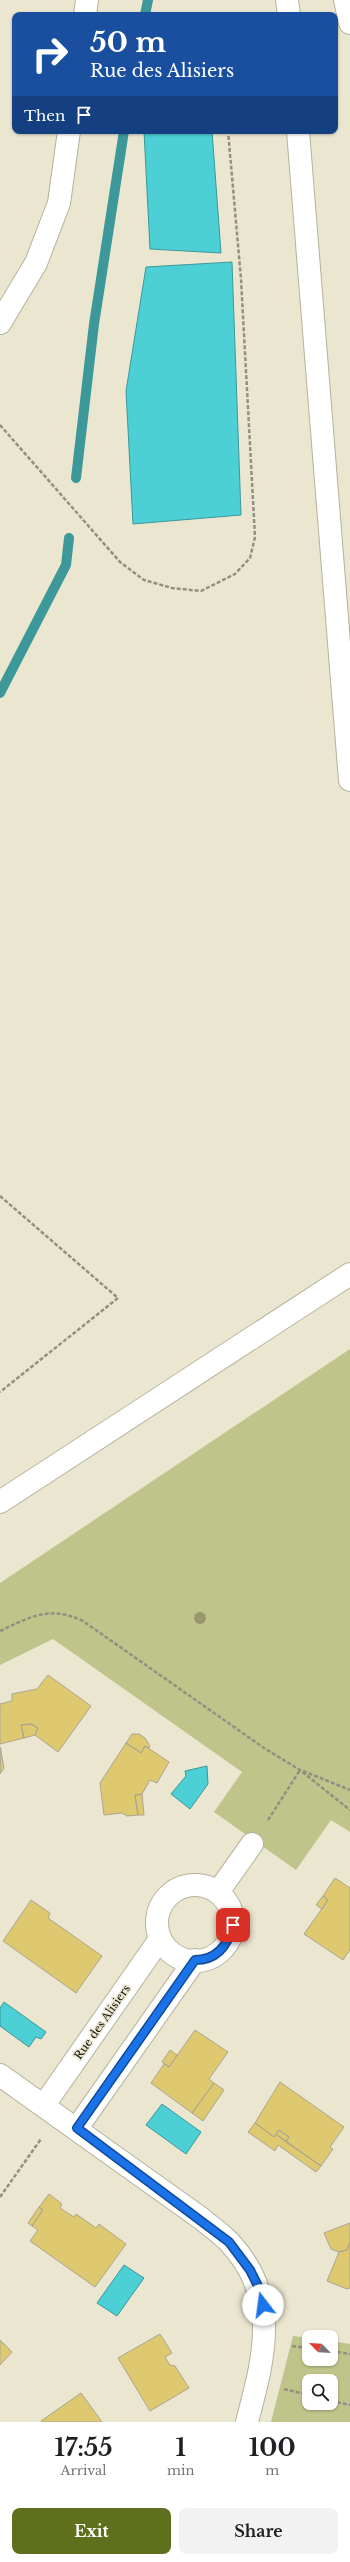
<!DOCTYPE html>
<style>
:root{--surface:#fff;--page:#f2f2f2;--text:#202124;--muted:#757577;--accent:#5f701c}
body{margin:0;font-family:"Libre Baskerville",serif;background:var(--page);color:var(--text);height:100vh;display:flex;flex-direction:column;font-size:15px;white-space:nowrap}
*{box-sizing:border-box;margin:0}
p{font-size:13px;color:var(--muted)}
.icon{flex:none;width:22px;height:22px;fill:none;stroke:currentColor;stroke-width:2;stroke-linecap:round;stroke-linejoin:round}
.map{position:relative;height:2422px;overflow:hidden}
.details{display:flex;flex-direction:column;background:var(--surface);flex:1}
.details>*{flex:none}
.guide{position:absolute;left:12px;top:12px;width:326px;height:122px;border-radius:8px;box-shadow:0 1px 3px #0004;background:#1a4fa0;color:#fff;overflow:hidden}
.needle{width:26px;rotate:294deg}
.fabs{position:absolute;left:302px;top:2330px;display:grid;gap:8px}
.fabs a{display:grid;place-items:center;width:36px;height:36px;border-radius:8px;background:var(--surface);box-shadow:0 1px 3px #0004;font-size:20px}
.pin{position:absolute;display:grid;place-items:center;width:34px;height:34px;color:#fff;margin:-17px;border-radius:8px;box-shadow:0 2px 6px #0006}
.me{position:absolute;width:44px;margin:-22px;rotate:345deg;stroke-linejoin:round;filter:drop-shadow(0 0 3px #0008)}
.turn{display:flex;align-items:center;gap:14px;height:84px;padding:0 12px;font-size:18px}
.turn .icon{width:52px;height:52px;stroke-width:2.5}
.turn b{display:block;font-size:28px;line-height:34px}
.then{display:flex;align-items:center;height:38px;padding:0 12px;background:#0003;gap:8px;font-size:15px}
.eta{display:flex;justify-content:space-evenly;align-items:center;height:68px;text-align:center}
.eta b{font-size:24px;font-weight:800;line-height:28px}
.cta{display:flex;gap:8px;margin-top:auto;padding:8px 12px}
.cta a{flex:1;height:46px;border-radius:8px;background:var(--accent);color:#fff;font-size:16px;font-weight:800;line-height:46px;text-align:center}
.cta a+a{background:var(--page);color:var(--text)}
.map>svg:first-child{display:block}
.green{fill:#bfc48a;fill-rule:evenodd}
.water{fill:#4ccfd5;stroke:#3c9899}
.lines{fill:none;stroke-linecap:round;stroke-linejoin:round}
.stream{stroke:#3c9899;stroke-width:10}
.building{fill:#dfc970;stroke:#aaa590}
.street-casing{stroke:#b6b19c;stroke-width:24}
.secondary-casing{stroke:#b6b19c;stroke-width:24}
.highway-casing{stroke:#b6b19c;stroke-width:24}
.path{stroke:#949080;stroke-width:2.5;stroke-dasharray:4 2;stroke-linecap:butt}
.street{stroke:#fff;stroke-width:22}
.secondary{stroke:#fff;stroke-width:22}
.highway{stroke:#fff;stroke-width:22}
.tree{fill:#979769}
.route-casing{stroke:#114b97;stroke-width:10}
.route{stroke:#1a73e8;stroke-width:7}
.labels{text-anchor:middle;dominant-baseline:central;stroke-width:3;stroke-linejoin:round;paint-order:stroke}
.street-label{font-size:11px;fill:#18160e;stroke:#ebe6d0}
</style>
<div class="map">
<svg width="350" height="2422" viewBox="0 0 350 2422">
<rect width="100%" height="100%" fill="#ebe6d0"/>
<path class="green" d="M350 1349V1832L331 1820 296 1870 214 1812 242 1772 53 1639 0 1665V1583Z
M293 2336 309 2338V2359H331V2341L350 2344V2422H271ZM309 2381H331V2403H309Z"/>
<path class="water" d="M144 131H212L221 253 150 249Z
M232 262 241 515 133 524 126 391 146 267Z
M207 1766 208 1784 190 1809 171 1794 186 1776 185 1771Z
M4 2002 46 2032 41 2039 36 2037 29 2047 0 2026V2008Z
M162 2104 201 2132 186 2154 146 2125Z
M124 2265 144 2278 117 2316 97 2303Z"/>
<g class="lines">
<path class="stream" d="M145 15 148 0
M76 478 94 324 124 131
M0 693 66 565 69 538"/>
</g>
<path class="building" d="M48 1675 91 1706 58 1752 35 1735 38 1728 31 1724 21 1725 24 1738 0 1744V1704L12 1701V1694L37 1689Z
M31 1724 38 1728 35 1735 24 1738 21 1725Z
M132 1734H139L145 1738 150 1746 149 1748 145 1746 141 1753 126 1743Z
M126 1743 141 1753 145 1746 169 1762 157 1783 150 1780 142 1794 135 1795 138 1815 127 1816 122 1813 104 1815 100 1783Z
M0 1747 4 1768 0 1774 1 1750Z
M142 1794 144 1815H138L135 1795Z
M335 1878 350 1888V1950L343 1960 304 1934 328 1900 323 1896Z
M323 1896 328 1900 322 1909 316 1905Z
M31 1900 50 1913 48 1918 102 1956 76 1993 3 1941Z
M195 2030 228 2052 209 2079 214 2083 192 2113 151 2083 164 2064 169 2067Z
M170 2050 177 2055 169 2067 162 2062Z
M280 2082 344 2127 330 2147 333 2149 321 2166 286 2142 289 2137 279 2130 274 2137 255 2123Z
M214 2083 224 2090 203 2121 192 2113Z
M255 2123 274 2137 276 2134 321 2166 316 2172 278 2145 275 2151 248 2132Z
M279 2130 289 2137 286 2142 276 2134Z
M49 2194 62 2204 60 2208 74 2217 76 2214 96 2228 99 2224 126 2244 95 2287 30 2241 38 2230 32 2226 43 2210 39 2207Z
M39 2207 43 2210 32 2226 28 2223Z
M350 2223V2242L347 2250 339 2252 331 2249 324 2233Z
M350 2242V2288L347 2289 327 2281 339 2252 347 2250Z
M160 2334 172 2353 165 2357 170 2365 175 2366 189 2388 150 2411 118 2358Z
M0 2340 12 2352 0 2365Z
M81 2393 102 2422H42L41 2421Z"/>
<g class="lines">
<defs>
<path id="street" d="M85 15 87 0
M0 323 36 263 59 203 69 131
M157 1923a38 38 0 1 1 76 0a38 38 0 1 1-76 0Z
M218 1892 252 1844
M0 2075 202 2219C211 2227 222 2234 230 2243 281 2298 264 2357 247 2422
M44 2105 160 1939
M77 2128 195 1960"/>
<path id="secondary" d="M0 1502 350 1274"/>
<path id="highway" d="M287 0 289 15
M345 0 350 23
M298 131 350 780"/>
</defs>
<use href="#street" class="street-casing"/>
<use href="#secondary" class="secondary-casing"/>
<use href="#highway" class="highway-casing"/>
<path class="path" d="M0 425 120 562 144 580 172 588 201 591 235 574 250 558 255 537 241 279 228 131
M0 1196 118 1298 0 1392
M0 1631C30 1617 50 1605 83 1621L264 1748 300 1770 350 1810
M303 1771 350 1790
M268 1820 300 1770
M0 2197 41 2139
M292 2346 309 2348
M331 2351 350 2354
M284 2389 309 2395
M331 2401 350 2405"/>
<use href="#street" class="street"/>
<use href="#secondary" class="secondary"/>
<use href="#highway" class="highway"/>
</g>
<circle class="tree" cx="200" cy="1618" r="6"/>
<g class="lines">
<defs>
<path id="route" d="M233 1925C228 1945 217 1960 195 1960L77 2128 229 2242 250 2270 258 2286 263 2305"/>
</defs>
<use href="#route" class="route-casing"/>
<use href="#route" class="route"/>
</g>
<g class="labels">
<g class="street-label">
<text transform="translate(102 2022) rotate(-55)">Rue des Alisiers</text>
</g>
</g>
</svg>
<div class="fabs">
<a><svg class="needle" viewBox="-14 -14 28 28"><path d="M0-13l5 13h-10z" fill="#e53935"/><path d="M0 13l5-13h-10z" fill="#757577"/></svg></a>
<a><svg class="icon" aria-label="search" viewBox="0 0 24 24"><circle cx="10" cy="10" r="6"/><path d="M15 15l6 6"/></svg></a>
</div>
<div class="pin" style="left:233px;top:1925px;background:#d93025"><svg class="icon" aria-label="arrive" viewBox="0 0 24 24"><path d="M6 21V4h12l-3 4 3 4H6"/></svg></div>
<svg class="me" style="left:263px;top:2305px" viewBox="-20 -20 40 40"><circle r="19" fill="#fff"/><path d="M0-13L10 11 0 6-10 11z" fill="#1a73e8"/></svg>
<div class="guide">
<div class="turn"><svg class="icon" aria-label="right" viewBox="0 0 24 24"><path d="M7 20v-9h11M14 6l5 5-5 5"/></svg><div><b>50 m</b>Rue des Alisiers</div></div>
<div class="then">Then<svg class="icon" aria-label="arrive" viewBox="0 0 24 24"><path d="M6 21V4h12l-3 4 3 4H6"/></svg></div>
</div>
</div>
<section class="details">
<div class="eta">
<div><b>17:55</b><p>Arrival</p></div>
<div><b>1</b><p>min</p></div>
<div><b>100</b><p>m</p></div>
</div>
<div class="cta"><a>Exit</a><a>Share</a></div>
</section>
